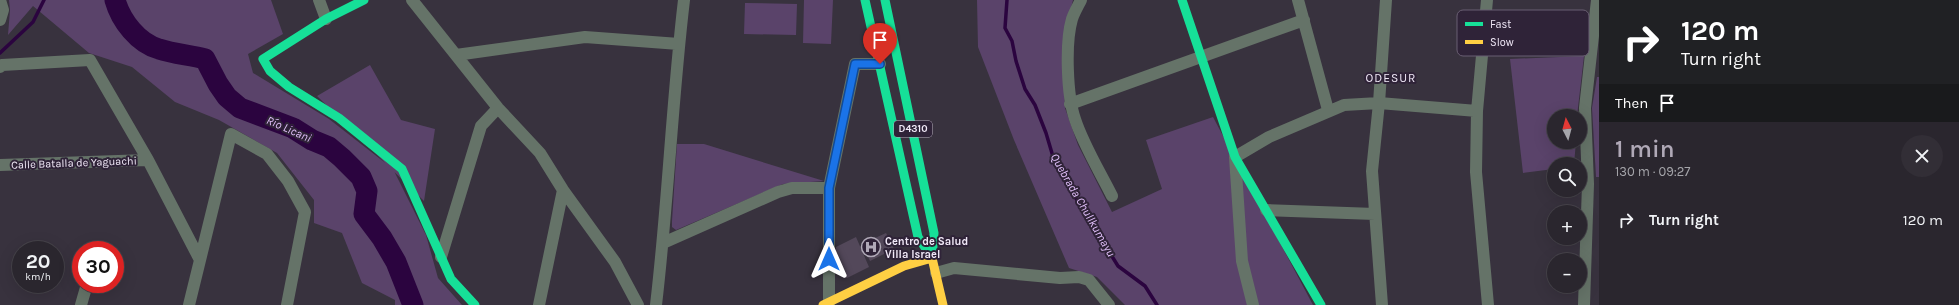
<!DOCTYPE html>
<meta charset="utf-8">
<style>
:root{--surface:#2a262e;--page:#322e36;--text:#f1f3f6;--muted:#a5a5aa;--line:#46434a;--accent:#b0a9b7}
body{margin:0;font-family:Karla,sans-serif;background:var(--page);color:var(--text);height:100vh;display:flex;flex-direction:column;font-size:15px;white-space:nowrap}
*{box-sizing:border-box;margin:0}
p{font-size:13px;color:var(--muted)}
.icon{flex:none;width:22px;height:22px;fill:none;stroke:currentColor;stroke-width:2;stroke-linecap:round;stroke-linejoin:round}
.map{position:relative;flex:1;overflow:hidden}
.drawer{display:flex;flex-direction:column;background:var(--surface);width:360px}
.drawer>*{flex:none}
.guide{background:#202124;color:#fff;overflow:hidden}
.needle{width:26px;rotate:354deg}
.fabs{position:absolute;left:1547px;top:109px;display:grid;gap:8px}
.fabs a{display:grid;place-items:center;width:40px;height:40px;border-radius:50%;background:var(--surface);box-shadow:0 4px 16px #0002,0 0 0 1px var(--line);font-size:20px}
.speed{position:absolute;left:12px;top:241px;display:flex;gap:8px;font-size:20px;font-weight:700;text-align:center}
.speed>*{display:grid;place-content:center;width:52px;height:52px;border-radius:50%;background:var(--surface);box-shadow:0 4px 16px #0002,0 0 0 1px var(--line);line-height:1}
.speed small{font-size:10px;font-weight:400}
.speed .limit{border:6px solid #d22;background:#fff;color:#111}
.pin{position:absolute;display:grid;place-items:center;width:34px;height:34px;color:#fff;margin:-41px -17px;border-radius:50% 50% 50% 0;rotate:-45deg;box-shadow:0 0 4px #0007}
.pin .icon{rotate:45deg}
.me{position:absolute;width:44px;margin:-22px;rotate:0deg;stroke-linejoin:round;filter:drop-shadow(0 0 3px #0008)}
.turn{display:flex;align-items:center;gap:14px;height:84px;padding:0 16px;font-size:18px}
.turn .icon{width:52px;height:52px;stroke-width:2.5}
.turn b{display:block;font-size:28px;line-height:34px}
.then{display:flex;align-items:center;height:38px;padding:0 16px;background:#0003;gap:8px;font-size:15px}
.round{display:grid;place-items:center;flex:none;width:42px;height:42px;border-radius:21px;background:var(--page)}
.headline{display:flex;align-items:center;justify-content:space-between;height:68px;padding:0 16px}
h1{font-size:24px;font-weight:600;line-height:30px;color:var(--accent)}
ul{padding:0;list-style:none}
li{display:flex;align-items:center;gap:12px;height:60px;padding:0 16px}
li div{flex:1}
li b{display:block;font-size:15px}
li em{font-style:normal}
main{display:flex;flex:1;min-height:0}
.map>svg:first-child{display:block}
.green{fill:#5a436a}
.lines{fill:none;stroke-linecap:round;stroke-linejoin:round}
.stream{stroke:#2b043f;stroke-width:3.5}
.river{stroke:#2b043f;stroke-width:21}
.building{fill:#53485a}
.street{stroke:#657368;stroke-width:12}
.fast{stroke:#16e098;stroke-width:9}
.slow{stroke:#ffcf43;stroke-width:9}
.route-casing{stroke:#114b97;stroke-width:10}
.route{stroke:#1a73e8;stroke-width:7}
.labels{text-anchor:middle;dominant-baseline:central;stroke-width:4;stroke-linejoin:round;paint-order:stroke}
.shield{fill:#2f2338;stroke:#b7aebe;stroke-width:1}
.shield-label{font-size:10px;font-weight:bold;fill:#f1e9f8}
.street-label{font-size:11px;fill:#f1e9f8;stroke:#2f2338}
.poi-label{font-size:11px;font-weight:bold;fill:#f1e9f8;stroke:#2f2338;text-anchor:start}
.neighbourhood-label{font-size:12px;letter-spacing:1px;fill:#f1e9f8;stroke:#2f2338}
.water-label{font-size:12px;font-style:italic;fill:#e0bff9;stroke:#2f2338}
.key{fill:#2f2338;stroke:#695e72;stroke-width:1}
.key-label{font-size:11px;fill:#f1e9f8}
</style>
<main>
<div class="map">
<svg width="1599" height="305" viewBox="0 0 1599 305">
<rect width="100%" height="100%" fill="#38323e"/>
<path class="green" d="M9 0H271L283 34 248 54 253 73 329 119 393 169 426 235 438 278 462 305H395V300L362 283 342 233 314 223V200L277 153 219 120 175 102 132 67 89 53 33 6 8 35 10 10Z
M804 0H833L831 44 803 43Z
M977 0H1073L1063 40 1065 108 1078 145 1112 212 1162 189 1146 140 1213 117 1313 305H1125L1097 277 1069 268 1014 140 978 47Z
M745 3 797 4 796 35 744 34Z
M1584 56 1577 116H1554V142H1576L1574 164H1554V169L1523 173 1510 59Z
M370 65 401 120 435 129 424 201 317 96Z
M1597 77H1599V177H1596L1592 108Z
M677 144H704L824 181 783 184 676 230 672 227V221Z"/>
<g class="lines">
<path class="stream" d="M1007 0 1005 28 1012 41 1016 61 1025 89 1035 105 1046 133 1054 160 1064 179 1118 266 1145 286 1157 305
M0 53 33 22 44 0"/>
<path class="river" d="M115 0C121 21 138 43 159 49 174 54 190 55 205 59L218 84 227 97 240 108 293 128 312 140 329 147 342 158 361 177 367 191 364 214 382 238 396 262 413 305"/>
</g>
<path class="building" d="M886 233 894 249 870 261 862 244Z
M856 237 869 267 847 278 841 277 835 268 836 247Z"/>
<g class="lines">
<path class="street" d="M319 0 326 19
M412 0 498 108 540 153 563 190 615 262 638 305
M1081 0C1078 6 1074 13 1072 19 1065 43 1067 96 1075 119 1083 144 1100 172 1112 196
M1298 0 1328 110
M1487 0 1477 111 1476 172 1488 305
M0 20 3 10 0 0
M456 55 585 37 679 44
M0 67 2 65 90 60 148 160 200 260
M1070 104 1304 20
M0 165 148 160
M1266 210 1375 214
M663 243 778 192 792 188H829
M441 257 481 126 498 108
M936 273 954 268 1060 278 1079 277 1089 280 1109 305
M81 305 87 284
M189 305 231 134 267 154 288 181 305 212 287 305
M539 305 563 190
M656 305C668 203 672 101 684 0
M829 305V188L855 64H880
M1253 305 1242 261 1235 157 1269 137 1344 105 1379 103 1477 111
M1382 305 1372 171 1379 103 1386 0
M1584 305 1588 184 1585 108 1597 0"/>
<path class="fast" d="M364 0 326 19 263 59 270 71 289 87 339 118 402 169 451 279 475 305
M865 0 918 237 932 258
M885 0 934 233 932 258
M1182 0 1235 157 1321 305"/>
<path class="slow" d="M823 305 904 266 932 258 943 305"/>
</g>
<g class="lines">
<defs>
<path id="route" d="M829 259V188L855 64H880"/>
</defs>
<use href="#route" class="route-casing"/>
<use href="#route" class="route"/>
</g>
<defs>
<symbol id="hospital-ring" viewBox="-11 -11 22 22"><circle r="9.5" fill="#2f2338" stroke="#b0a9b7" stroke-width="1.5"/><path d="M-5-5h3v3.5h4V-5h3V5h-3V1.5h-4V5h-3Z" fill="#b0a9b7"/></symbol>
</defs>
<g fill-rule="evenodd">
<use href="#hospital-ring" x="860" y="236" width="22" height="22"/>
</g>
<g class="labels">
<rect class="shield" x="894" y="121" width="38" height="16" rx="3"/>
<g class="shield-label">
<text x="913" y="129">D4310</text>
</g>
<g class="street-label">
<text transform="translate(74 163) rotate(-2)">Calle Batalla de Yaguachi</text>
</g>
<g class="poi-label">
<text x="885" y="241">Centro de Salud<tspan x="885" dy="13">Villa Israel</tspan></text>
</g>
<g class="neighbourhood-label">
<text x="1391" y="78">ODESUR</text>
</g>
<g class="water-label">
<text transform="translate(289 129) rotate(24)">Río Licani</text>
<text transform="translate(1083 205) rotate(60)">Quebrada Chullkumayu</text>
</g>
</g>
<rect x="1457" y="10" width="132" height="46" rx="6" class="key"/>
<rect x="1465" y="22" width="18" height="4" fill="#16e098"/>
<rect x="1465" y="40" width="18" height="4" fill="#ffcf43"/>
<g class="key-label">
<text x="1490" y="28">Fast</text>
<text x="1490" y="46">Slow</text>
</g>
</svg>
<div class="fabs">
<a><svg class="needle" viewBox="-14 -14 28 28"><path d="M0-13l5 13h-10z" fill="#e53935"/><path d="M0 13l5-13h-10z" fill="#a5a5aa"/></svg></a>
<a><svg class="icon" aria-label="search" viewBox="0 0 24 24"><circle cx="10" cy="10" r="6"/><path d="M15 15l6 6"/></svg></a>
<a>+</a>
<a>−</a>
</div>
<div class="speed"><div>20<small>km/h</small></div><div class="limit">30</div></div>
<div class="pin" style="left:880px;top:64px;background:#d93025"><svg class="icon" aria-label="arrive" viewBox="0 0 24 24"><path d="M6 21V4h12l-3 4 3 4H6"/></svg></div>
<svg class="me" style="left:829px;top:259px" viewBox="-20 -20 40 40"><path d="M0-17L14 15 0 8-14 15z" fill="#1a73e8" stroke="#fff" stroke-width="4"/></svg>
</div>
<section class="drawer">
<div class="guide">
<div class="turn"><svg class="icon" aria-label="right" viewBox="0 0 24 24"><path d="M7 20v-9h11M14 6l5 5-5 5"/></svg><div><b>120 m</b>Turn right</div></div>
<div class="then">Then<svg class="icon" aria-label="arrive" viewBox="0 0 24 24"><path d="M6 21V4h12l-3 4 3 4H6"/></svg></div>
</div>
<div class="headline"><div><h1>1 min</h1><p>130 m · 09:27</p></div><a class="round"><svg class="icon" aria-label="close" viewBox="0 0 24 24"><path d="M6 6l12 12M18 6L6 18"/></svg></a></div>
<ul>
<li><svg class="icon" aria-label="right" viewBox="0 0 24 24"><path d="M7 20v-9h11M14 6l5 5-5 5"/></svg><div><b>Turn right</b></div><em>120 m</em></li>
</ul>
</section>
</main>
